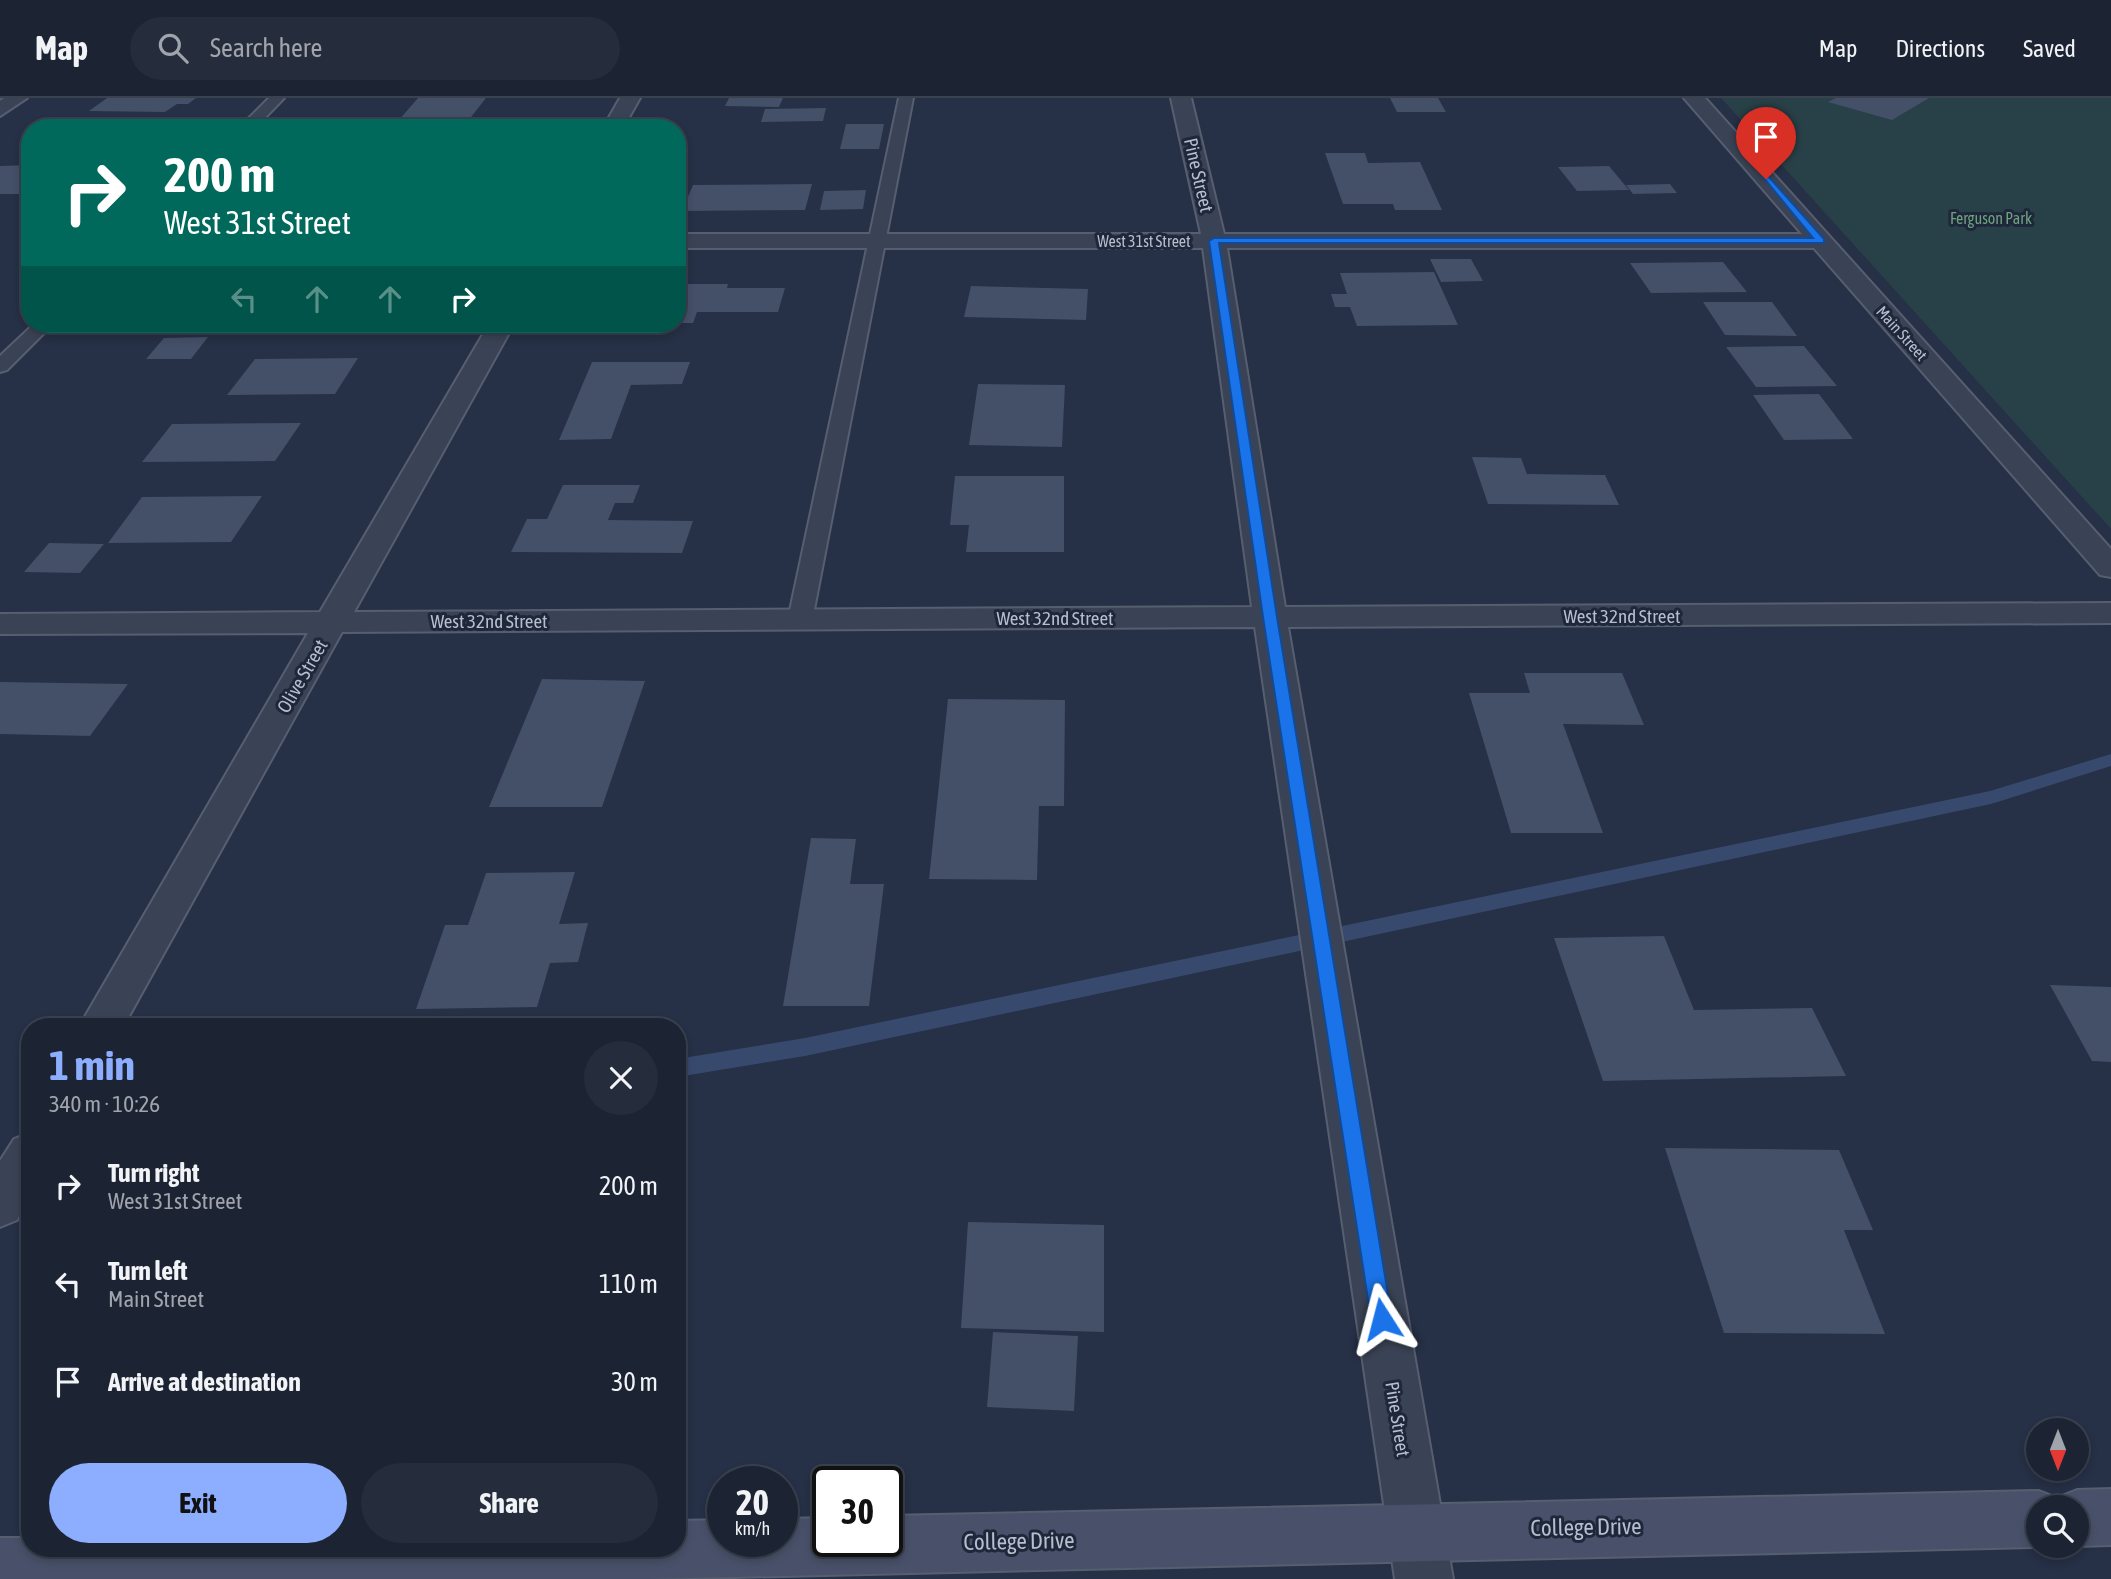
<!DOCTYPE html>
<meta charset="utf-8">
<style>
:root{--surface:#1c2434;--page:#252c3c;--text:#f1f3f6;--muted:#a0a4ac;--line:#3a414f;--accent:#8dadff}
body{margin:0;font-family:"Asap Condensed",sans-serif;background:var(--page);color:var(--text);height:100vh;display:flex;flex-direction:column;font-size:26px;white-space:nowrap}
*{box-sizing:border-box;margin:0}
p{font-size:23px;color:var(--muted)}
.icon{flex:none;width:38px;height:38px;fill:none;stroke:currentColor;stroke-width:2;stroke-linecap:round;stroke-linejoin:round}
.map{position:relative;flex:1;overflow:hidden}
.drawer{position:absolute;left:21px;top:920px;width:665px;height:539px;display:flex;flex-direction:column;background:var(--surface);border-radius:28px;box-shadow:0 4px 10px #0003,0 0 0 2px var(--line)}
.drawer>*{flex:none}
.hud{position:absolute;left:21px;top:21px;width:665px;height:214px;border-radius:28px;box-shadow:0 4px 10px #0003,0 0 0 2px var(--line);background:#00695c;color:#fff;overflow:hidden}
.needle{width:46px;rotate:180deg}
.controls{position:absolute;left:2026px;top:1320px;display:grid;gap:14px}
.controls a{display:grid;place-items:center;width:63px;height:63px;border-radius:50%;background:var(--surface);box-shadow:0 4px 10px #0003,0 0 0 2px var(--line);font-size:35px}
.speed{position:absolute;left:707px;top:1368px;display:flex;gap:14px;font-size:35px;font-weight:700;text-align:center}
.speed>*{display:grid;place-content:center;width:91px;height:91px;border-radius:50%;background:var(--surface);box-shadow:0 4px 10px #0003,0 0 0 2px var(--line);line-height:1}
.speed small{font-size:18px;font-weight:400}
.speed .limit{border:4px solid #111;border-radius:10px;background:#fff;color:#111}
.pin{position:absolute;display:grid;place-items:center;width:60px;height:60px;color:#fff;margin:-72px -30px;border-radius:50% 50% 50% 0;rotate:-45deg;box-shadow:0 0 7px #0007}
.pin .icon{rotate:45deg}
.me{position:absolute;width:77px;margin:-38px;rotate:351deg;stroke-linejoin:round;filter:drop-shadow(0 0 5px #0008)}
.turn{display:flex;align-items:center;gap:24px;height:147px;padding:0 28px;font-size:32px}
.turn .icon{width:91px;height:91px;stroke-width:2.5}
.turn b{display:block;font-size:49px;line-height:60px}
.lanes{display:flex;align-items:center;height:66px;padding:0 28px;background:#0003;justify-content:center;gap:35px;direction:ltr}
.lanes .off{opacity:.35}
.round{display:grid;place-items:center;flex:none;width:74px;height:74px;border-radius:37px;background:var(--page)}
.headline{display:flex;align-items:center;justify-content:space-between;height:119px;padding:0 28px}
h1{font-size:42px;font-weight:700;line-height:52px;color:var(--accent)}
.primary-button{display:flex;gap:14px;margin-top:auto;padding:14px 28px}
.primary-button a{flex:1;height:80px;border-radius:42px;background:var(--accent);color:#111;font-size:28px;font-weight:700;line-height:80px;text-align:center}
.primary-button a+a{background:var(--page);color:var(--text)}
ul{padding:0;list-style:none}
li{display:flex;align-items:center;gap:21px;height:98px;padding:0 28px}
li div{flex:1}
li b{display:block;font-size:26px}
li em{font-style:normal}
header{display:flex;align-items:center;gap:42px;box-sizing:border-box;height:98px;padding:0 35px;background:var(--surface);border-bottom:2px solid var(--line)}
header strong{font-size:33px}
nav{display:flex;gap:38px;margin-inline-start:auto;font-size:24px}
.search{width:490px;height:63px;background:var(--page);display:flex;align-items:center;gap:18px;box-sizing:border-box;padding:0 24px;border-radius:38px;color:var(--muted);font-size:26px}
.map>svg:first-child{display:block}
.green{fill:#284047}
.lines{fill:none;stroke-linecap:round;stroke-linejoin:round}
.stream{fill:#38496e;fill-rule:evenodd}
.building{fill:#444f68}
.lane-casing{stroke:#565e70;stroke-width:4}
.street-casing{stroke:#565e70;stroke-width:4}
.secondary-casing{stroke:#565e70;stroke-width:4}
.lane{fill:#3a4355;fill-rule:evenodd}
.street{fill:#3a4355;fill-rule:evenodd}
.secondary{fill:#485169;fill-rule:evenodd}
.route{fill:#1a73e8;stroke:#114b97;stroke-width:2}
.labels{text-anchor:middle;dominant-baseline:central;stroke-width:6;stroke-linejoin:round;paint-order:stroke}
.far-park-label{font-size:16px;fill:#6ea17f;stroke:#1f273b}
.far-street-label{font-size:16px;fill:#b8bece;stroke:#1f273b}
.street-label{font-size:19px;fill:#b8bece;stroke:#1f273b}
.near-street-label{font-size:23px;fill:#b8bece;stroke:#1f273b}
</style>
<header>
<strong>Map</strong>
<div class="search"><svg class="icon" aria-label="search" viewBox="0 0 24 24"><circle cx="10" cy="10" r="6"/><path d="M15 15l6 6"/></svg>Search here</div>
<nav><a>Map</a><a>Directions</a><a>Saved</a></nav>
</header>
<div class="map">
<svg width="2111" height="1481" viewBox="0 0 2111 1481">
<rect width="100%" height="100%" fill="#263046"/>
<path class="green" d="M1721 0H2111V431Z"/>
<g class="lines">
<path class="stream" d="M2111 656V668L1991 706 805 958 677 979V961L805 940 1990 693Z"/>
</g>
<path class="building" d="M107 0H196L188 6H177L165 14 89 13Z
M418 0H486L468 23H398Z
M729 0H783L779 9 725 8Z
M1390 0H1438L1446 14H1397Z
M1836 0H1929L1892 22 1828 4Z
M826 10 823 23 761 24 765 11Z
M846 26H884L879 51H840Z
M1325 55H1365L1368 65 1420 64 1442 112H1395L1393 106H1343Z
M30 67V96H0V68Z
M1609 68 1629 92 1577 93 1558 69Z
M812 86 805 112 682 113 693 87Z
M1670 86 1677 95 1633 96 1626 87Z
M866 92 863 111 820 112 824 93Z
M1430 161H1471L1483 183 1441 184Z
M1723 164 1747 194 1651 195 1630 165Z
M1434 174 1458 227 1357 228 1350 209H1335L1331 196H1347L1340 175Z
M677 186H728L727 190H785L778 214H697L693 225H677Z
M971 188 1088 191 1086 222 964 219Z
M1703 204H1772L1797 238 1725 237Z
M269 226H383L376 236 265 231Z
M208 239 191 261H146L164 240Z
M1804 248 1837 288 1756 289 1726 249Z
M358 260 335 296 227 297 255 261Z
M592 264H690L682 286 631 287 611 341 559 342Z
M978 286 1065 287 1062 349 969 347Z
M1819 296 1853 341 1784 342 1753 297Z
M301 325 275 363 142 364 172 326Z
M1472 359 1521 360 1527 376 1605 377 1619 407 1488 406Z
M955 378H1064V454H966L969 427H950Z
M563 387H640L633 405H615L608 422 693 423 682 455 511 454 527 421H547Z
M262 398 231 444 108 445 142 399Z
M49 445 104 446 80 475 24 474Z
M1524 575H1622L1644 627 1563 626 1603 735H1511L1469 595H1530Z
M542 581 645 583 602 709H489Z
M0 584 128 586 90 638 0 636Z
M948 601 1065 602 1064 708H1039L1037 782 929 781Z
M811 740 856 741 850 786H884L869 908H783Z
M575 774 559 826 588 825 578 864 550 865 537 909 416 911 445 827H468L486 775Z
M1664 838 1694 912 1812 910 1846 978 1603 983 1554 840Z
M2050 887 2111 889V964L2092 963Z
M1665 1050 1839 1052 1873 1132H1844L1885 1236 1724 1235Z
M968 1124 1104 1127V1234L961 1230Z
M993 1234 1078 1238 1074 1313 987 1309Z"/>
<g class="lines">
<defs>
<path id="lane" d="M269 0H284L255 30H239Z
M899 0H913L812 522 808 527H792L788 522Z
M34 226H53L7 272 0 274V258Z"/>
<path id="street" d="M4 0H27L0 18V3Z
M620 0H640L623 30H603Z
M1171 0H1191L1224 136H1802L1684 0H1705L2111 451V479L2100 477 1814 150H1227L1285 509 2111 505V525L1288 529 1453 1481H1395L1255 529 342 534 123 929H79L308 535 0 536V516L320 514 489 226H514L354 514 1252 509 1203 150H677V136H1201Z
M30 1035V1099L17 1122 0 1129V1063L14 1041Z"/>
<path id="secondary" d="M2111 1391V1447L2077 1448 2075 1447 2077 1409H2039V1447H2043L2039 1449 648 1481H0V1440H30V1451H677V1423L723 1422V1444H782V1421L828 1420V1444H887V1418L2039 1393 2057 1400 2077 1392Z"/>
</defs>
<use href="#lane" class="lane-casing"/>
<use href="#street" class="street-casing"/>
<use href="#secondary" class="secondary-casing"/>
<use href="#lane" class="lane"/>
<use href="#street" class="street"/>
<use href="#secondary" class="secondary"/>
</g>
<path class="route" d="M1763 79H1769L1824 141V145H1219L1277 519 1392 1221 1389 1228 1382 1231 1374 1228 1371 1221 1263 519 1209 143 1214 140H1813Z"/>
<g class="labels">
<g class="far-park-label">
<text x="1991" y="120">Ferguson Park</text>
</g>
<g class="far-street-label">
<text x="1144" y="143">West 31st Street</text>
<text transform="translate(1902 235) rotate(48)">Main Street</text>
</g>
<g class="street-label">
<text transform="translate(1199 77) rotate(77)">Pine Street</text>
<text x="1622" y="518">West 32nd Street</text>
<text x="1055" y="520">West 32nd Street</text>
<text x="489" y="523">West 32nd Street</text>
<text transform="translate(302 578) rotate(-60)">Olive Street</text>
<text transform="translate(1398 1321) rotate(81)">Pine Street</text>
</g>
<g class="near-street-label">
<text transform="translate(1586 1429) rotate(-1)">College Drive</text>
<text transform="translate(1019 1443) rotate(-1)">College Drive</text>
</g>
</g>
</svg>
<div class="controls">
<a><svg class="needle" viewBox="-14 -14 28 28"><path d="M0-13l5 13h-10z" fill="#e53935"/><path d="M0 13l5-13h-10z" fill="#a0a4ac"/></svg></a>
<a><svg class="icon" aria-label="search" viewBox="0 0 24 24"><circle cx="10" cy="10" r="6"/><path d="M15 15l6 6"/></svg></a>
</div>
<div class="speed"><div>20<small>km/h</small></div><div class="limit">30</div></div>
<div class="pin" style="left:1766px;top:81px;background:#d93025"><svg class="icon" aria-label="arrive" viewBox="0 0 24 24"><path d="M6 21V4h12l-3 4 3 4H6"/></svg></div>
<svg class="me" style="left:1382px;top:1221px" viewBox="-20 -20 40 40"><path d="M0-17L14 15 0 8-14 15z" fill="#1a73e8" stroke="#fff" stroke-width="4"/></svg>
<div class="hud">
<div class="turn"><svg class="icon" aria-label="right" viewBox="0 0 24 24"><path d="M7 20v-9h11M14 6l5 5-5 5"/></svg><div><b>200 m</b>West 31st Street</div></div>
<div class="lanes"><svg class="icon off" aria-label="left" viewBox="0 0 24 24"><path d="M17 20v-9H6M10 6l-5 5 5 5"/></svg><svg class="icon off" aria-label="ahead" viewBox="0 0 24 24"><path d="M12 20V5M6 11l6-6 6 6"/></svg><svg class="icon off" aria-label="ahead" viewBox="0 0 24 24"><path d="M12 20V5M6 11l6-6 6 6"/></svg><svg class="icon" aria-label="right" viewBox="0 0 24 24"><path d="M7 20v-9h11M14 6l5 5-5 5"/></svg></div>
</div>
<section class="drawer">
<div class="headline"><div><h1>1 min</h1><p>340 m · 10:26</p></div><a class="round"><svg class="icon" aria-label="close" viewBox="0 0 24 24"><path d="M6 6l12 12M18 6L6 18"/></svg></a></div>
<ul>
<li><svg class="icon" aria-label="right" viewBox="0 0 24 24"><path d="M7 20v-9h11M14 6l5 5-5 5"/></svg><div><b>Turn right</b><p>West 31st Street</p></div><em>200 m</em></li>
<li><svg class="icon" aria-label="left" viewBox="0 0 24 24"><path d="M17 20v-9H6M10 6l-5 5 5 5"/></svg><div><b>Turn left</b><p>Main Street</p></div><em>110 m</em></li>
<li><svg class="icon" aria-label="arrive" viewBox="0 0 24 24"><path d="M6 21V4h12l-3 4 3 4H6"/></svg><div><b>Arrive at destination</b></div><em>30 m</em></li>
</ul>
<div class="primary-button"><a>Exit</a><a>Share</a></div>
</section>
</div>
